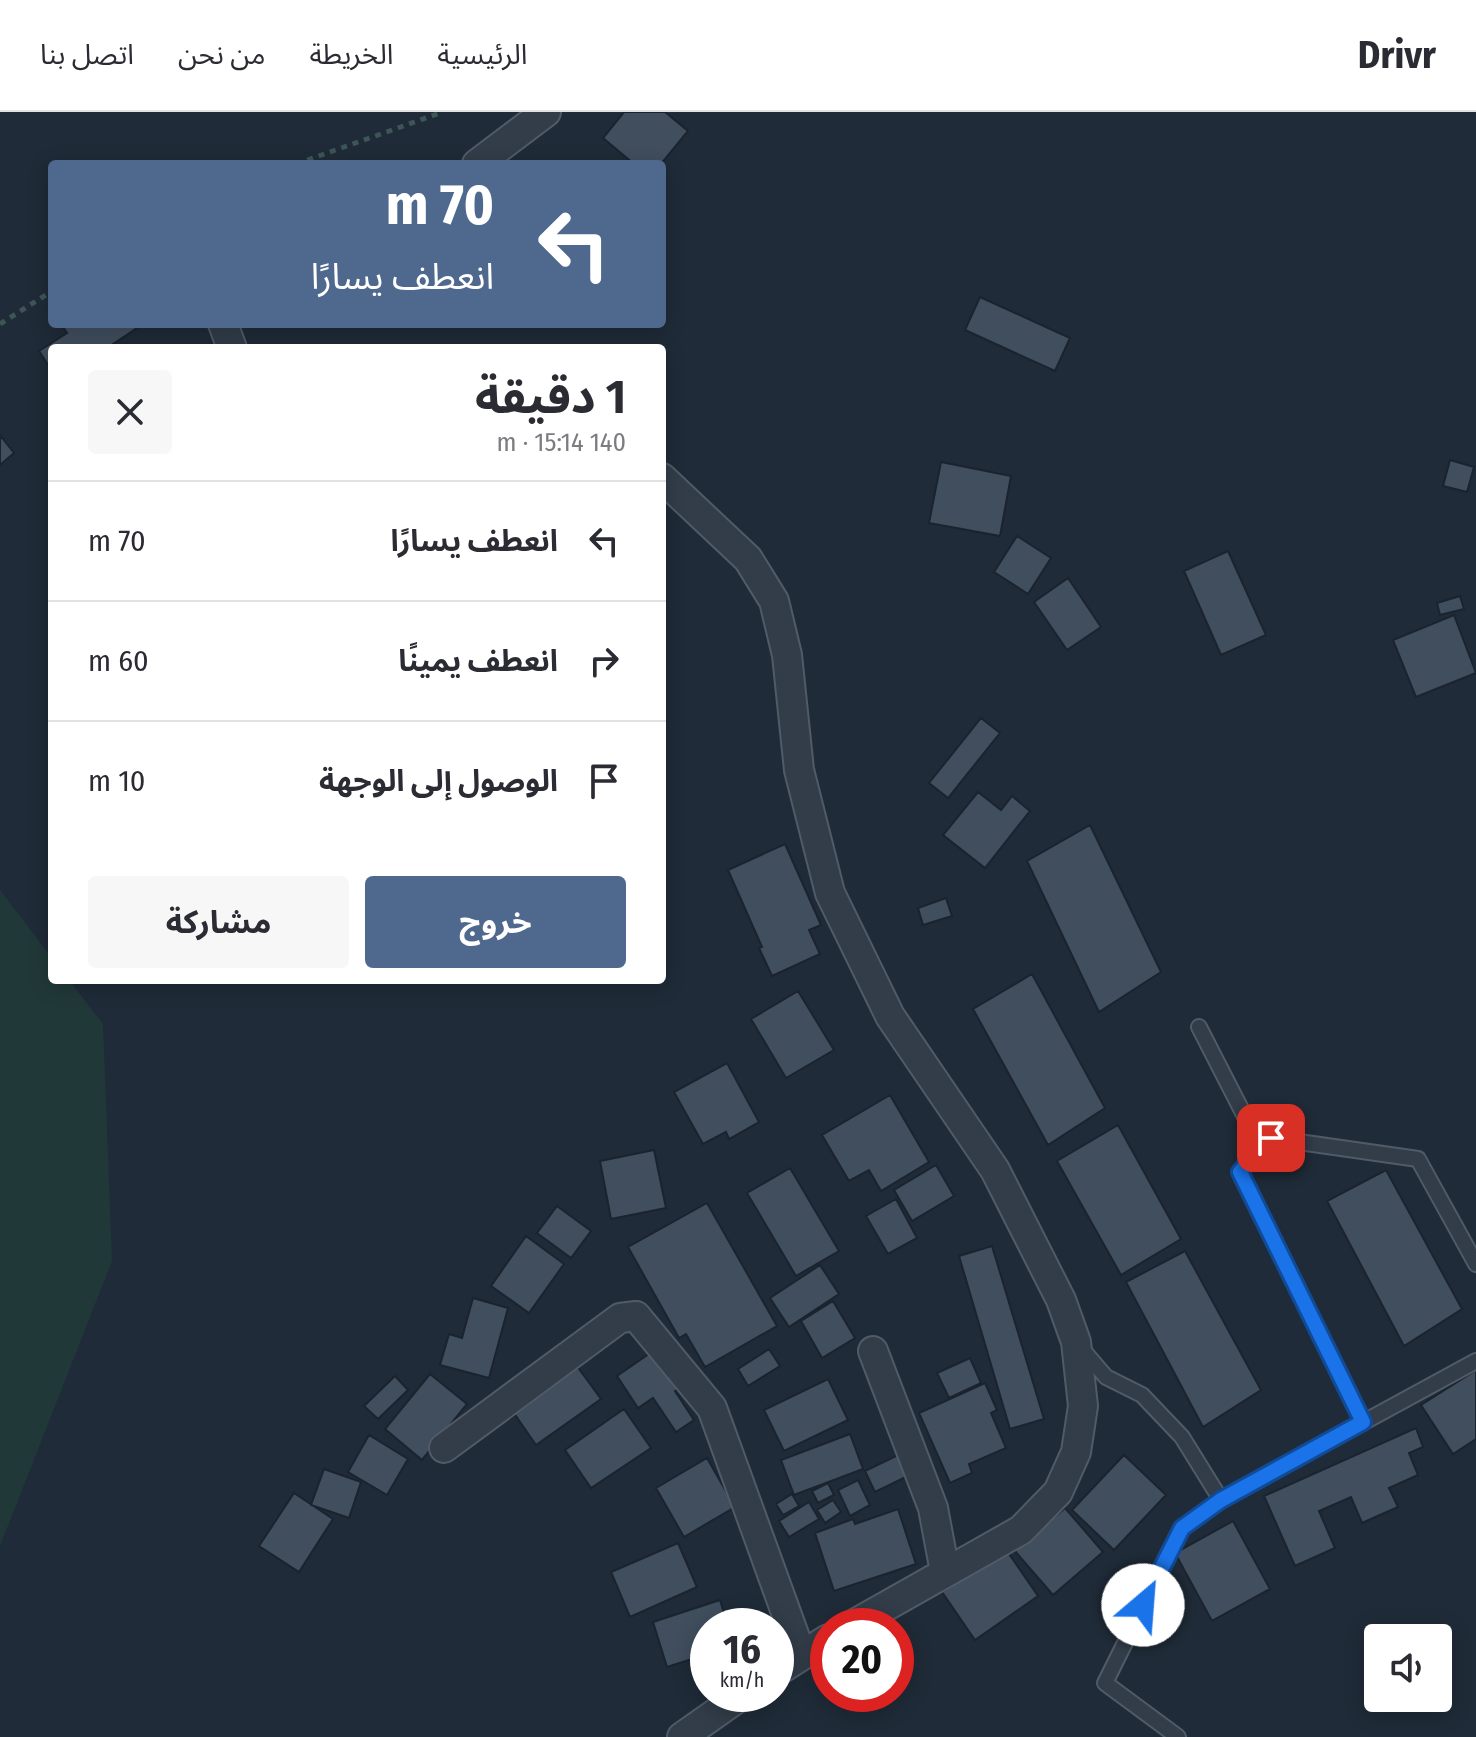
<!DOCTYPE html>
<html lang="ar">
<meta charset="utf-8">
<style>
:root{--surface:#fff;--page:#f7f7f7;--text:#2b2b33;--muted:#7c7c81;--line:#e1e1e2;--accent:#4f698e}
body{margin:0;font-family:"Fira Sans Condensed","Noto Sans Arabic",sans-serif;background:var(--page);color:var(--text);direction:rtl;height:100vh;display:flex;flex-direction:column;font-size:30px;white-space:nowrap}
*{box-sizing:border-box;margin:0}
p{font-size:26px;color:var(--muted)}
.icon{flex:none;width:44px;height:44px;fill:none;stroke:currentColor;stroke-width:2;stroke-linecap:round;stroke-linejoin:round}
.map{position:relative;flex:1;overflow:hidden;direction:ltr}
.panel{position:absolute;left:48px;top:232px;width:618px;height:640px;display:flex;flex-direction:column;background:var(--surface);border-radius:8px;box-shadow:0 4px 20px #0003;direction:rtl}
.panel>*{flex:none}
.hud{position:absolute;left:48px;top:48px;width:618px;height:168px;border-radius:8px;box-shadow:0 4px 20px #0003;direction:rtl;background:#4f698e;color:#fff;overflow:hidden}
.buttons{position:absolute;left:1364px;top:1512px;display:grid;gap:16px}
.buttons a{display:grid;place-items:center;width:88px;height:88px;border-radius:8px;background:var(--surface);box-shadow:0 4px 20px #0003;font-size:40px}
.speed{position:absolute;left:690px;top:1496px;display:flex;gap:16px;font-size:40px;font-weight:700;text-align:center}
.speed>*{display:grid;place-content:center;width:104px;height:104px;border-radius:50%;background:var(--surface);box-shadow:0 4px 20px #0003;line-height:1}
.speed small{font-size:20px;font-weight:400}
.speed .limit{border:12px solid #d22;background:#fff;color:#111}
.pin{position:absolute;display:grid;place-items:center;width:68px;height:68px;color:#fff;margin:-34px;border-radius:16px;box-shadow:0 4px 12px #0006}
.me{position:absolute;width:88px;margin:-44px;rotate:27deg;stroke-linejoin:round;filter:drop-shadow(0 0 6px #0008)}
.turn{display:flex;align-items:center;gap:28px;height:168px;padding:0 40px;font-size:36px}
.turn .icon{width:104px;height:104px;stroke-width:2.5}
.turn b{display:block;font-size:56px;line-height:68px}
.round{display:grid;place-items:center;flex:none;width:84px;height:84px;border-radius:8px;background:var(--page)}
.headline{display:flex;align-items:center;justify-content:space-between;height:136px;padding:0 40px}
h1{font-size:48px;font-weight:700;line-height:60px}
.primary-button{display:flex;gap:16px;margin-top:auto;padding:16px 40px}
.primary-button a{flex:1;height:92px;border-radius:8px;background:var(--accent);color:#fff;font-size:32px;font-weight:700;line-height:92px;text-align:center}
.primary-button a+a{background:var(--page);color:var(--text)}
ul{padding:0;list-style:none}
li{display:flex;align-items:center;gap:24px;height:120px;padding:0 40px;border-top:2px solid var(--line)}
li div{flex:1}
li b{display:block;font-size:30px}
li em{font-style:normal}
header{display:flex;align-items:center;gap:48px;box-sizing:border-box;height:112px;padding:0 40px;background:var(--surface);border-bottom:2px solid var(--line)}
header strong{font-size:38px}
nav{display:flex;gap:44px;margin-inline-start:auto;font-size:28px}
.map>svg:first-child{display:block}
.green{fill:#213839}
.building{fill:#404e5e;stroke:#1a242f;stroke-width:2}
.lines{fill:none;stroke-linecap:round;stroke-linejoin:round}
.service-casing{stroke:#505b67;stroke-width:18}
.minor-casing{stroke:#505b67;stroke-width:32}
.path{stroke:#3e5557;stroke-width:5;stroke-dasharray:6 6;stroke-linecap:butt}
.service{stroke:#323d49;stroke-width:14}
.minor{stroke:#323d49;stroke-width:28}
.route-casing{stroke:#114b97;stroke-width:20}
.route{stroke:#1a73e8;stroke-width:14}
</style>
<header>
<strong>Drivr</strong>
<nav><a>الرئيسية</a><a>الخريطة</a><a>من نحن</a><a>اتصل بنا</a></nav>
</header>
<div class="map">
<svg width="1476" height="1625" viewBox="0 0 1476 1625">
<rect width="100%" height="100%" fill="#1f2b38"/>
<path class="green" d="M0 778 52 846V868H69L103 912 112 1149 0 1434Z"/>
<path class="building" d="M624 0H665L688 19 661 52H634L603 26Z
M980 185 1070 226 1055 259 965 218Z
M67 212H143L107 236H52V259L39 239 67 221 63 215Z
M0 323 14 341 0 353Z
M1450 348 1474 355 1467 380 1443 374Z
M941 350 1011 364 1000 424 929 411Z
M1017 424 1051 446 1028 482 994 460Z
M1228 439 1266 523 1221 543 1184 459Z
M1068 466 1101 515 1067 538 1034 490Z
M1460 484 1464 497 1440 503 1437 491Z
M1454 503 1476 561 1416 585 1393 528Z
M981 606 1000 621 948 686 929 671Z
M978 680 1001 698 1012 684 1030 699 985 756 943 723Z
M1090 713 1161 860 1099 900 1027 749Z
M785 732 821 813 809 818 820 842 772 864 759 836 762 835 728 758Z
M946 786 952 804 923 813 918 796Z
M1032 862 1105 996 1048 1033 973 897Z
M798 879 834 938 786 966 751 907Z
M727 951 759 1010 729 1027 726 1020 703 1032 674 980Z
M890 983 929 1050 881 1079 869 1058 849 1069 822 1023Z
M1118 1013 1181 1127 1121 1163 1057 1049Z
M654 1038 666 1096 611 1107 600 1049Z
M936 1053 954 1084 912 1109 894 1078Z
M790 1056 839 1139 796 1164 747 1081Z
M1386 1058 1462 1197 1404 1234 1327 1089Z
M896 1087 917 1126 888 1142 866 1104Z
M707 1091 777 1214 705 1255 686 1222 679 1226 628 1135Z
M557 1094 591 1119 571 1146 537 1121Z
M526 1124 564 1152 529 1201 491 1174Z
M992 1134 1044 1307 1010 1317 959 1144Z
M1185 1139 1261 1278 1203 1315 1126 1170Z
M820 1153 839 1182 789 1215 770 1186Z
M473 1186 508 1196 489 1266 440 1253 449 1222 462 1226Z
M833 1189 855 1226 822 1246 801 1209Z
M656 1237 682 1275 675 1279 694 1308 676 1320 653 1286 638 1296 617 1264Z
M769 1237 780 1254 748 1274 738 1257Z
M571 1246 601 1287 536 1333 507 1291Z
M970 1246 981 1271 949 1286 937 1261Z
M1476 1258V1327L1453 1342 1421 1293Z
M430 1262 467 1292 422 1348 385 1317Z
M395 1264 408 1278 378 1307 364 1294Z
M828 1267 848 1308 784 1339 764 1298Z
M985 1271 997 1298 991 1301 1006 1336 969 1352 972 1361 950 1371 919 1301Z
M624 1297 651 1336 591 1376 565 1338Z
M1416 1316 1423 1335 1409 1341 1418 1363 1389 1376 1398 1395 1362 1411 1351 1385 1319 1399 1335 1436 1295 1454 1264 1384Z
M850 1322 863 1357 794 1383 781 1348Z
M369 1323 408 1347 387 1383 348 1360Z
M898 1343 908 1364 875 1380 865 1359Z
M1124 1343 1166 1383 1114 1438 1072 1398Z
M707 1346 735 1395 684 1425 656 1376Z
M324 1357 361 1370 349 1406 311 1393Z
M858 1368 870 1393 850 1404 838 1378Z
M828 1371 834 1383 818 1391 812 1379Z
M294 1381 333 1407 299 1460 259 1434Z
M792 1382 799 1394 783 1403 776 1392Z
M833 1388 841 1400 825 1411 817 1398Z
M809 1390 819 1407 789 1425 779 1409Z
M1065 1396 1103 1440 1053 1483 1015 1439Z
M898 1397 916 1452 834 1479 815 1421 853 1407 855 1412Z
M1233 1409 1270 1477 1212 1509 1175 1441Z
M678 1431 697 1475 630 1505 611 1460Z
M1005 1436 1038 1484 975 1528 942 1480Z
M720 1488 728 1514H708V1542L667 1555 653 1510Z"/>
<g class="lines">
<defs>
<path id="service" d="M1199 915 1260 1034
M1082 1237 1106 1265 1142 1283 1182 1325 1221 1388 1476 1249
M1363 1310 1240 1060 1260 1034 1271 1026 1418 1047 1476 1152
M1178 1625 1105 1571 1182 1416 1221 1388"/>
<path id="minor" d="M477 52 546 0
M223 212 232 236
M662 366 748 447 774 489 787 543 799 658 830 781 890 904 995 1058 1061 1188 1076 1230 1083 1294 1076 1340 1058 1380 1021 1418 851 1514
M873 1239 933 1396 945 1460
M444 1336 620 1206 636 1204 712 1296 801 1542
M776 1560 828 1527
M682 1625 743 1582"/>
</defs>
<use href="#service" class="service-casing"/>
<use href="#minor" class="minor-casing"/>
<path class="path" d="M296 52 443 0
M0 212 52 179"/>
<use href="#service" class="service"/>
<use href="#minor" class="minor"/>
</g>
<g class="lines">
<defs>
<path id="route" d="M1143 1493 1182 1416 1221 1388 1363 1310 1240 1060 1260 1034 1271 1026"/>
</defs>
<use href="#route" class="route-casing"/>
<use href="#route" class="route"/>
</g>
</svg>
<div class="buttons">
<a><svg class="icon" aria-label="sound" viewBox="0 0 24 24"><path d="M4 9h4l5-4v14l-5-4H4zM17 9q2 3 0 6"/></svg></a>
</div>
<div class="speed"><div>16<small>km/h</small></div><div class="limit">20</div></div>
<div class="pin" style="left:1271px;top:1026px;background:#d93025"><svg class="icon" aria-label="arrive" viewBox="0 0 24 24"><path d="M6 21V4h12l-3 4 3 4H6"/></svg></div>
<svg class="me" style="left:1143px;top:1493px" viewBox="-20 -20 40 40"><circle r="19" fill="#fff"/><path d="M0-13L10 11 0 6-10 11z" fill="#1a73e8"/></svg>
<div class="hud">
<div class="turn"><svg class="icon" aria-label="left" viewBox="0 0 24 24"><path d="M17 20v-9H6M10 6l-5 5 5 5"/></svg><div><b>70 m</b>انعطف يسارًا</div></div>
</div>
<section class="panel">
<div class="headline"><div><h1>1 دقيقة</h1><p>140 m · 15:14</p></div><a class="round"><svg class="icon" aria-label="close" viewBox="0 0 24 24"><path d="M6 6l12 12M18 6L6 18"/></svg></a></div>
<ul>
<li><svg class="icon" aria-label="left" viewBox="0 0 24 24"><path d="M17 20v-9H6M10 6l-5 5 5 5"/></svg><div><b>انعطف يسارًا</b></div><em>70 m</em></li>
<li><svg class="icon" aria-label="right" viewBox="0 0 24 24"><path d="M7 20v-9h11M14 6l5 5-5 5"/></svg><div><b>انعطف يمينًا</b></div><em>60 m</em></li>
<li><svg class="icon" aria-label="arrive" viewBox="0 0 24 24"><path d="M6 21V4h12l-3 4 3 4H6"/></svg><div><b>الوصول إلى الوجهة</b></div><em>10 m</em></li>
</ul>
<div class="primary-button"><a>خروج</a><a>مشاركة</a></div>
</section>
</div>
